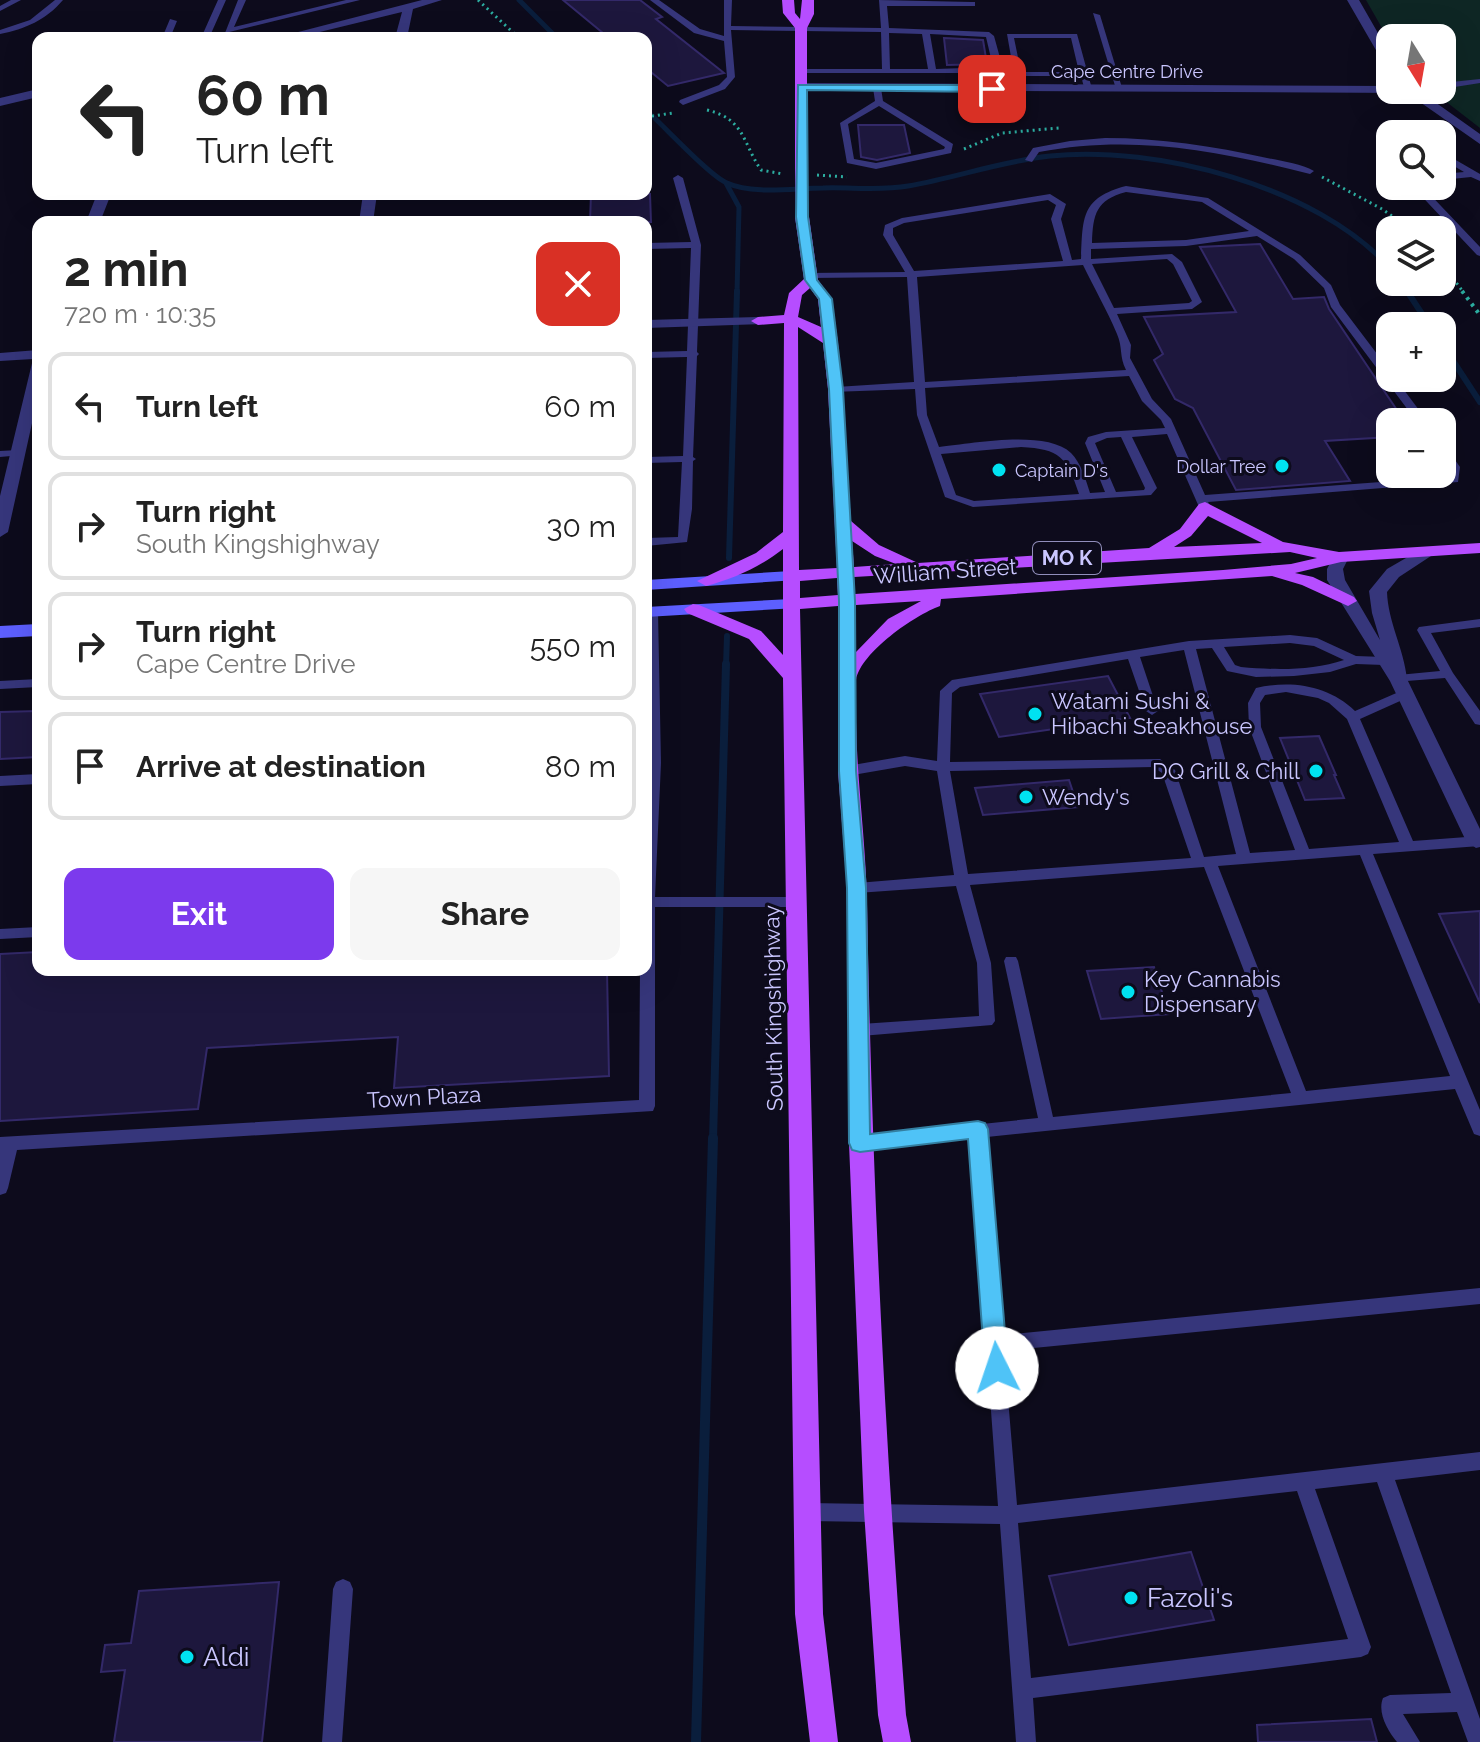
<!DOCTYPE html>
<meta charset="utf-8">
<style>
:root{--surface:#fff;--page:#f6f6f6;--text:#222;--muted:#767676;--line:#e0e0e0;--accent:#7c3aed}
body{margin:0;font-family:Raleway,sans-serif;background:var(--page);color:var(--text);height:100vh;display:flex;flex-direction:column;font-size:30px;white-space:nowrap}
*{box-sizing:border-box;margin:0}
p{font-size:26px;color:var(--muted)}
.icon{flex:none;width:44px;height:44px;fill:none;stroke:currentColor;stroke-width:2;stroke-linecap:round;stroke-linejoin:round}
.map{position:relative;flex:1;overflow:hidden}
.details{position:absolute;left:32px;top:216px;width:620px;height:760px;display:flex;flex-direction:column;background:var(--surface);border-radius:16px;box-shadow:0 8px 32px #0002}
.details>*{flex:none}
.guide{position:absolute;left:32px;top:32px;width:620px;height:168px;border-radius:16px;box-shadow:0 8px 32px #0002;background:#fff;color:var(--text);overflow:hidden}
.needle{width:52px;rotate:169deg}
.buttons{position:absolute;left:1376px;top:24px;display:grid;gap:16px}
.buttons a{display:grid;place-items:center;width:80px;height:80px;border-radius:16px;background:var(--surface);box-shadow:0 8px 32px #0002;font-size:40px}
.pin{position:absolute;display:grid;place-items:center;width:68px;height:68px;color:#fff;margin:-34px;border-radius:16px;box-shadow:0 4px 12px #0006}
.me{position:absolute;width:88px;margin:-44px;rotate:356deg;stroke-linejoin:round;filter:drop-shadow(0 0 6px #0008)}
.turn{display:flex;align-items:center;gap:28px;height:168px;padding:0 32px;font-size:36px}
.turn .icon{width:104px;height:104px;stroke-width:2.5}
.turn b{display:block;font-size:56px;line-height:68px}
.round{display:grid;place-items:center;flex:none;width:84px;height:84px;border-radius:16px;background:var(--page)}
.headline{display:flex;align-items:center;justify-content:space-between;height:136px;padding:0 32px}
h1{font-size:48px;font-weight:700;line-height:60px}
.cta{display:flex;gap:16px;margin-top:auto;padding:16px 32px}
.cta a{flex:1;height:92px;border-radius:16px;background:var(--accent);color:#fff;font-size:32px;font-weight:700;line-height:92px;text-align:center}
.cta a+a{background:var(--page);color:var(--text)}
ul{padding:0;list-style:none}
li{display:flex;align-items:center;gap:24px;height:108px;margin:0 16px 12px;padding:0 16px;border:4px solid var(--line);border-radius:16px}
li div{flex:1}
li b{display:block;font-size:30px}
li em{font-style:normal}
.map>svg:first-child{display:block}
.green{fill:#0e2624}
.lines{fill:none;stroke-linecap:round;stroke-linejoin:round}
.stream-far3{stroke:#0a1e3c;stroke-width:5}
.stream-far2{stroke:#0a1e3c;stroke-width:6}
.stream-far1{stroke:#0a1e3c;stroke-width:8}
.stream{stroke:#0a1e3c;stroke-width:10}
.building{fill:#1d173d;stroke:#332969;stroke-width:2}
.path-far1{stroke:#2cada0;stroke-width:3;stroke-dasharray:2 4;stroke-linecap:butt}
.path{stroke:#2cada0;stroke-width:4;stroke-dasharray:3 5;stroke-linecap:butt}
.service{fill:#36367b;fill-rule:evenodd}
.minor{fill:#36367b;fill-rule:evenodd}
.secondary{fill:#5d5fff;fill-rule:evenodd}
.primary{fill:#b64dff;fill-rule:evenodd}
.primary-bridge{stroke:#b64dff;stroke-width:12}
.route{fill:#4fc3f7;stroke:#337fa1;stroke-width:2}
.poi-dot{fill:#00e2f1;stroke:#0d0b1c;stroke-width:3}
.labels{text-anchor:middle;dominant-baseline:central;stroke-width:6;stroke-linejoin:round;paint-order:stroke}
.far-street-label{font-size:18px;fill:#cac6ff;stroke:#0d0b1c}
.far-poi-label{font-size:18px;fill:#cac6ff;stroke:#0d0b1c;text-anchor:end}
.shield{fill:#0d0b1c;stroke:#918ebb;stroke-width:2}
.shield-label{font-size:20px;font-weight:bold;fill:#cac6ff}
.street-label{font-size:22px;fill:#cac6ff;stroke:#0d0b1c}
.poi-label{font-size:22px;fill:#cac6ff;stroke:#0d0b1c;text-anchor:start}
.near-poi-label{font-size:26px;fill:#cac6ff;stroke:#0d0b1c;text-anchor:start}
</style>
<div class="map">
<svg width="1480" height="1742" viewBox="0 0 1480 1742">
<rect width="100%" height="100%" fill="#0d0b1c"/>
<path class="green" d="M1366 0H1480V128L1431 90H1442V38H1390V42Z"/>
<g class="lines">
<path class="stream-far3" d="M519 0 557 38
M646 110C663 125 710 176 727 183 753 195 795 188 823 188 850 187 881 191 908 186 955 178 1002 161 1050 156 1156 145 1317 186 1390 268
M726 183 739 207 737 293
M1401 282 1409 293"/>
<path class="stream-far2" d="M1407 291 1430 326
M1442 344 1480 402
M729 558 737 291
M726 666 727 636"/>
<path class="stream-far1" d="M713 1140 726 664"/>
<path class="stream" d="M696 1742 713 1138"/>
</g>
<path class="building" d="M563 0H640L662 17 656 19 724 73 668 86 646 68V38H609Z
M944 38 983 40 987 64 947 65Z
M858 125H904L910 153 877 160 861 157Z
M591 194H650L651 222H590Z
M1260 244 1293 299 1324 297 1329 309 1405 422H1390V437L1325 441 1350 481 1236 490 1193 408 1175 399 1154 360 1163 354 1144 317 1236 312 1200 247Z
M1108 676 1130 718 999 737 980 694Z
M38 711V757L0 759V712Z
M1319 736 1336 775H1334L1344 798 1305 800 1280 738Z
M1069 780 1078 807 983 815 975 788Z
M1480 911V1003L1439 914Z
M38 952V970H607L609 1076 394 1088 398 1037 207 1048 198 1109 0 1121V954Z
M1154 967 1169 1014 1101 1019 1087 971Z
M1191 1552 1214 1620 1069 1645 1049 1576Z
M279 1582 262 1742H114L125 1670 101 1672 105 1645 131 1643 139 1591Z
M1371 1719 1377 1742H1258L1257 1725Z"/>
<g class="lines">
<path class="path-far1" d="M478 0 519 38
M707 110C745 119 742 142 761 170L783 174
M646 117 673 113
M964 149 1002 133 1059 128
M817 175 847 177
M1322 177 1382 209 1412 230
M1442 264 1464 293"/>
<path class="path" d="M1462 291 1480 315"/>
<path class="service" d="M11 0H21L0 11V6Z
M55 0H63C46 20 25 29 0 34V30L30 20Z
M218 0H226L209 38H201Z
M238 0H246L234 27 346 0H360L225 33Z
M650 0H659L700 29 724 36V0H732L731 26 881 28 879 0 972 2H975V6H887L889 28 989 32 994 36 1002 65 999 71 982 73H801L797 71 798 69H882L881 32 731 30 735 77 725 89 683 105 679 102 680 100 719 85 727 77 724 41 694 33ZM889 33 922 34 928 69H890ZM930 34 986 37 993 67 936 69Z
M1093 13 1100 15 1123 91 1116 89Z
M170 19 177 21 170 38H162Z
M1007 34H1077L1092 89 1085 91 1081 76H1022L1024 89 1017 91ZM1014 38H1071L1079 72H1021Z
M1480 79V83L1442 89V83Z
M877 85 881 88 883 101 953 144 951 153 876 169 847 163 840 123 875 101 873 88ZM879 106 945 147 944 149 876 163 854 159 848 124Z
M1105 138C1160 138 1213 146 1267 158 1282 161 1301 164 1314 171L1310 174C1218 151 1134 134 1039 152L1032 162 1025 160 1033 148 1070 141Z
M1442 152 1480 174V181L1471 177 1442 180V174L1464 172 1442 159Z
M678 175 683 178 701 245 697 352 699 354 697 356 693 457 696 459 693 461 692 509 687 542 646 546V538L678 537 682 462 646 463V457L683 456 687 357 646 358V352L687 351 691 248 646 249V243L691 242 673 178Z
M1126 186 1208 198 1300 255 1331 285 1340 305 1390 371V378H1395L1428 422H1417L1331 307 1324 288 1294 259 1257 236 1186 246 1091 249V259L1172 254 1182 262 1202 302 1192 309 1117 314 1131 345 1130 358 1152 399 1171 419 1205 495 1448 477C1448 465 1442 458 1442 446L1446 447 1460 467 1458 482 1208 502 1211 507 1205 510 1199 507 1167 434 1132 437 1157 488 1151 495 973 507 945 497 917 415 915 389 832 392 831 390 836 387 914 382 907 277 810 278 807 277V273L905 272 883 235 885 225 902 218 1050 194 1066 204 1061 219 1072 260 1081 259C1083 219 1080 198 1126 186ZM1126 192 1202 202 1249 231 1186 240 1092 243C1093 214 1096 200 1126 192ZM1048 200 1056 205 1051 219 1063 261 914 271 893 235V228L904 223ZM1167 259 1173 264 1192 301 1189 303 1114 308 1092 264ZM1083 265C1094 288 1107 310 1117 334 1123 348 1119 356 1126 370L925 382 917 277ZM1129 376 1142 401 1161 420 1165 428 1106 432 1088 437 1085 443 1105 492 1090 493C1086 480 1081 463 1071 453 1045 429 971 444 939 447L927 415 925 388ZM1121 437 1145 488 1144 490 1116 492 1095 443 1107 438ZM1021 447C1060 449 1067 457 1079 494L974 501 956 495 941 454Z
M1412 186H1422L1480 247V256L1477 255Z
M18 450 22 451V455L0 457V451Z
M652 608 658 612 661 763 655 897H797L802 898 804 902 802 906 797 907H655V1106L653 1111 17 1150 8 1188 6 1193 0 1195V1137L639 1100 640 970H646V612Z
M1480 619V627L1431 633 1453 673 1480 711V725L1475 724 1445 678 1394 682 1392 679 1394 676 1398 675 1440 671 1417 630 1419 627Z
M1290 635 1317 638 1356 656 1384 657 1390 661 1384 665 1356 664 1330 672 1294 676 1256 677 1227 671 1212 648 1196 649 1250 853 1295 850 1249 727 1248 703 1256 688C1291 680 1328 685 1355 711L1401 691H1409L1411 694 1409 697 1360 719 1413 841 1480 836V846L1373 854 1480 1110V1136L1474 1134 1455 1089 987 1137 1003 1335 1480 1288V1304L1004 1351 1017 1505 1480 1452V1470L1395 1480 1480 1719V1742H1468L1457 1712 1403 1714 1420 1742H1397C1388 1731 1377 1713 1383 1698L1390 1695 1451 1693 1377 1482 1315 1489 1371 1647 1368 1654 1361 1657 1033 1698 1036 1742H1016L1000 1524 808 1521 801 1518 799 1512 801 1506 808 1503 998 1506 971 1138 860 1150 854 1148 852 1143 854 1138 860 1136 972 1125 978 1122 982 1124 1038 1118 1004 961 1006 957H1016L1018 961 1053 1117 1291 1093 1204 867 970 885 991 963 995 1021 992 1025 861 1036 856 1034 853 1030 856 1026 861 1024 979 1016 977 963 956 886 857 893 850 888 857 883 954 875 937 771 905 766 847 776 840 771 847 766 905 756 937 761 940 691 952 680 1189 641ZM1290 643 1314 646 1344 660C1312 671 1274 670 1241 667L1235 665 1224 647ZM1184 650 1236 854 1204 857 1175 770 1160 759 950 762 952 693 960 687 1128 659 1146 711 1152 715 1158 711 1140 657ZM1286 692 1318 698 1329 703 1347 719 1399 842 1309 849 1261 727 1260 703 1265 695ZM1153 767 1162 773 1191 858 968 874 950 771ZM1360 855 1450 1076 1306 1091 1218 866ZM1297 1491 1348 1639 1031 1678 1018 1523Z
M38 679V687L0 689V681Z
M38 774V784L0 786V776Z
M38 927V937L0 939V929Z
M343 1579 350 1582 353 1589 342 1742H322L333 1589 336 1582Z"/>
<path class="minor" d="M422 0H442L413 9 407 38H395L402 12 295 38H275Z
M1347 0H1359L1390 54V68L1384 64Z
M801 83 1390 86V90H1418L1480 134V144L1407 93 797 90V84Z
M38 89V97L0 106V98Z
M97 194H111L100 222H86Z
M363 194H377L373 222H359Z
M758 317 763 318V324L646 328V320Z
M38 350V396L8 532 0 537V496L33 359 0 361V353Z
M1425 547 1431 548 1433 552 1431 556 1399 577 1387 592C1388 622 1404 649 1407 679L1480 829V847L1476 848 1466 841 1390 681 1327 580V569L1335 553H1347L1349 557 1343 569 1345 580 1380 640 1372 613 1369 591 1387 569Z"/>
<path class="secondary" d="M791 571 797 572 799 576 797 580 646 590V580Z
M791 599 800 604 797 608 646 617V607Z
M38 624V636L0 638V626Z"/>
<path class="primary" d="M782 0H794L795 13 800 19 802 0H814V14L807 28V168L801 172 795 168V28L783 13Z
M802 213 809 217 818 280 832 299 838 343 851 521 879 545 918 563 1149 548 1180 529 1199 504 1205 502 1283 542 1339 552 1480 543V553L1341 562 1295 573 1313 577 1354 597 1357 601 1348 606 1302 585 1272 576 941 599 940 606C915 615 861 652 856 680 854 693 856 709 856 722 857 783 866 843 867 904 872 1175 885 1445 906 1715L911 1742H883L878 1715 864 1511 849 1143 847 888 838 771V606L800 609 823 1614 838 1742H810L795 1614 783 678 749 639 687 613 684 609 693 604 699 605 761 631 783 655V549C760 567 733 579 706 586L697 581 756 553 783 532 784 323 758 325 751 321 758 317 784 315 789 293 804 279 795 217ZM810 288 818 299 821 327 798 317 802 295ZM798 327 823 343 828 389 837 568 799 570ZM1208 516 1262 543 1174 547 1191 536ZM852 541 875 556 896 564 854 567ZM1290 552 1317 558 1291 564 1223 570 855 594 854 577ZM837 578 838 595 800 598V581ZM921 601 888 619 856 652V605Z"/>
<path class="primary-bridge" d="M801 168 802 217"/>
</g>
<path class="route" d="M798 85H992L997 89 992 92 807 90 808 217 817 280 832 299 843 389 855 601 856 771 866 888 870 1134 978 1121 985 1123 988 1129 1008 1368 1005 1376 997 1379 989 1376 985 1368 968 1139 860 1152 852 1150 849 1143 847 888 839 771V601L829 389 819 299 805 280 796 217Z"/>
<g class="poi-dot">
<circle cx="1282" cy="466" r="8"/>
<circle cx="999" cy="470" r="8"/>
<circle cx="1035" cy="714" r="8"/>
<circle cx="1316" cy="771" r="8"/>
<circle cx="1026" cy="797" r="8"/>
<circle cx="1128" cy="992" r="8"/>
<circle cx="1131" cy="1598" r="8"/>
<circle cx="187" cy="1657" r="8"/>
</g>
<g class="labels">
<g class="far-street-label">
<text x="1127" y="71">Cape Centre Drive</text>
</g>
<g class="far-poi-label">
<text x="1266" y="466">Dollar Tree</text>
<text x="1015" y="470" text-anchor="start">Captain D's</text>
</g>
<rect class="shield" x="1033" y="542" width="68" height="32" rx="6"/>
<g class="shield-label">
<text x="1067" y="558">MO K</text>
</g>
<g class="street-label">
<text transform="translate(945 571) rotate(-4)">William Street</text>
<text transform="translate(773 1008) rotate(-91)">South Kingshighway</text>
<text transform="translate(424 1097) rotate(-3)">Town Plaza</text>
</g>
<g class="poi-label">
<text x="1051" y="701">Watami Sushi &amp;<tspan x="1051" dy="25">Hibachi Steakhouse</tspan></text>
<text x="1300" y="771" text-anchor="end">DQ Grill &amp; Chill</text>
<text x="1042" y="797">Wendy's</text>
<text x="1144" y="979">Key Cannabis<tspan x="1144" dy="25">Dispensary</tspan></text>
</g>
<g class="near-poi-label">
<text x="1147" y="1598">Fazoli's</text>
<text x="203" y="1657">Aldi</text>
</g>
</g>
</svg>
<div class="buttons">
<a><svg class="needle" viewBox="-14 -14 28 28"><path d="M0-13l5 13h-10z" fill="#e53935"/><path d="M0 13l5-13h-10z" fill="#767676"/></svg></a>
<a><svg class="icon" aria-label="search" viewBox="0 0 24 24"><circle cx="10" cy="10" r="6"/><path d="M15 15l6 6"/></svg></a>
<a><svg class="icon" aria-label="layers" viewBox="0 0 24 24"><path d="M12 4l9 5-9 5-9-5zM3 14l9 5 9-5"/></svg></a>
<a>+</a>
<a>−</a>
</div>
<div class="pin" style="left:992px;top:89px;background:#d93025"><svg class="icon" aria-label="arrive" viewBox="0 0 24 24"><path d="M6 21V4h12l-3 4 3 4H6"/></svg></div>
<svg class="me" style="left:997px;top:1368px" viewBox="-20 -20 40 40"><circle r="19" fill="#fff"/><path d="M0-13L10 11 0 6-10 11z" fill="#4fc3f7"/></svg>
<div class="guide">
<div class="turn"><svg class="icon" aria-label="left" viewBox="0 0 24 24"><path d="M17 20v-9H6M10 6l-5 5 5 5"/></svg><div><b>60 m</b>Turn left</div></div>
</div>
<section class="details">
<div class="headline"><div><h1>2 min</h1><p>720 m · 10:35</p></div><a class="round" style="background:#d93025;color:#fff"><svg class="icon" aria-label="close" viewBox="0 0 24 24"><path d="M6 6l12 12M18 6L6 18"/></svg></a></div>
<ul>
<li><svg class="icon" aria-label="left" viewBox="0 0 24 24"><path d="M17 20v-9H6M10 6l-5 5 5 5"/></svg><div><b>Turn left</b></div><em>60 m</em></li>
<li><svg class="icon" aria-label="right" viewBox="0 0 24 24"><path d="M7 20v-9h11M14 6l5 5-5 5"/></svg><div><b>Turn right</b><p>South Kingshighway</p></div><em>30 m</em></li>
<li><svg class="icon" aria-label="right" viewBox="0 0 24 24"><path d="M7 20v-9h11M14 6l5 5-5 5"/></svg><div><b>Turn right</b><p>Cape Centre Drive</p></div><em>550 m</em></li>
<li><svg class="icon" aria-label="arrive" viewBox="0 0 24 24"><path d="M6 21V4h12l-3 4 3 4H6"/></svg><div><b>Arrive at destination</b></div><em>80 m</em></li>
</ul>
<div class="cta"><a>Exit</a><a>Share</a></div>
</section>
</div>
